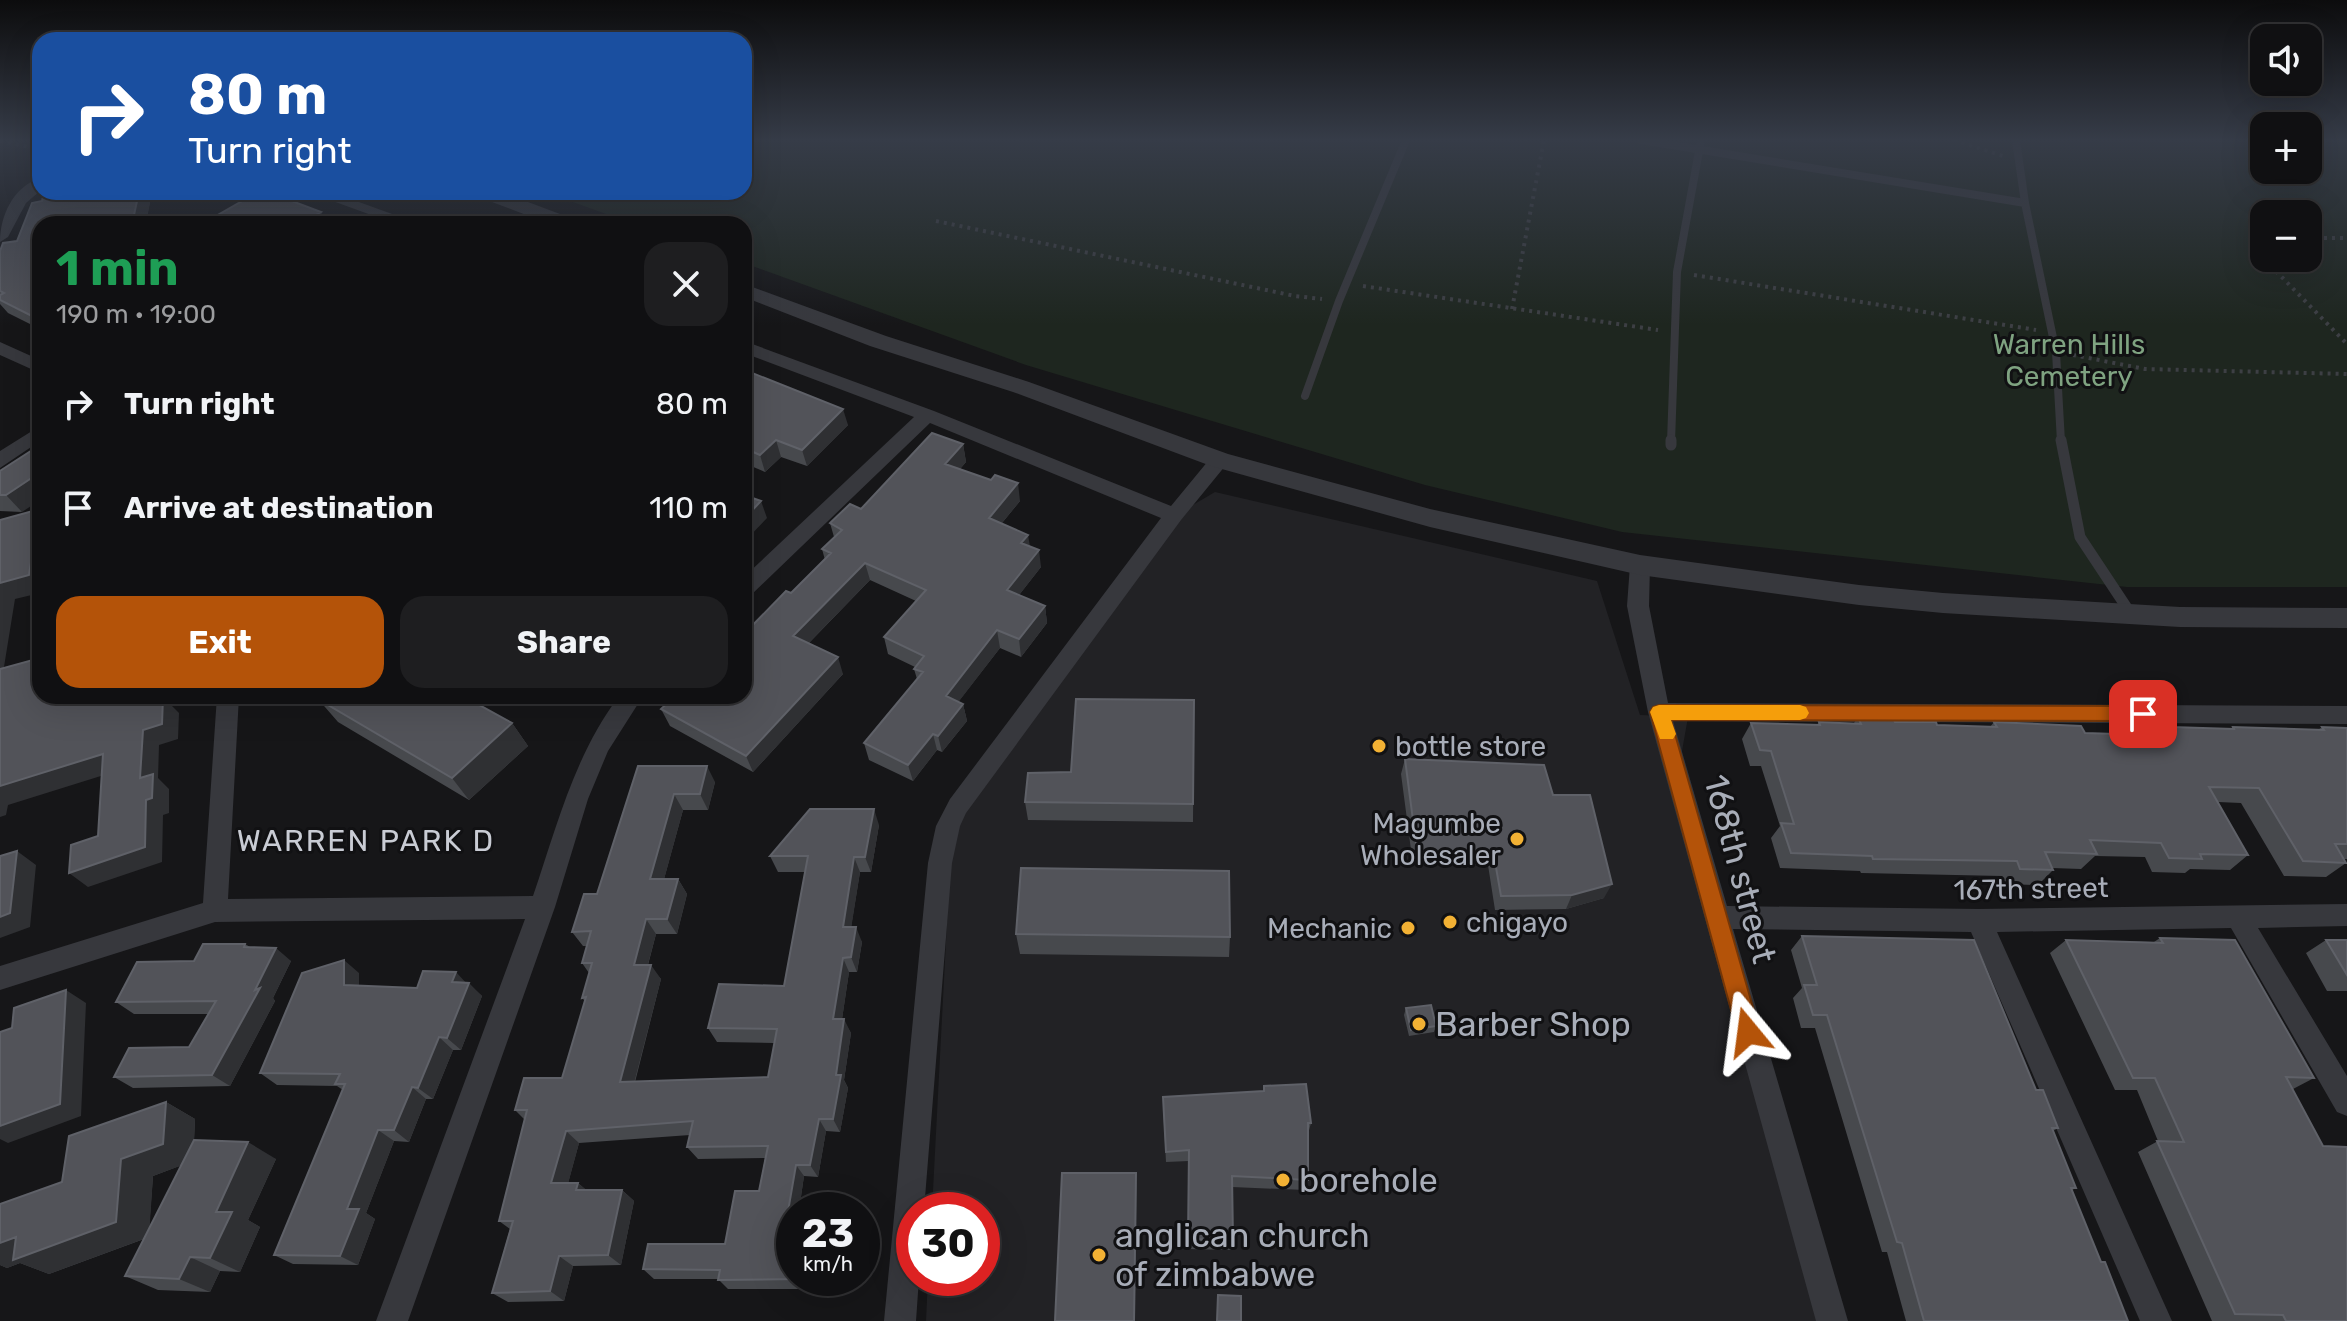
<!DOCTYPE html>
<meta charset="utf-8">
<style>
:root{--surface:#101012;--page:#1e1e20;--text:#f1f3f6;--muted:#9c9d9f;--line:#303032;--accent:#b45309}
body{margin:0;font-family:Rubik,sans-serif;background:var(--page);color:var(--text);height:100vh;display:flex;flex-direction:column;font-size:30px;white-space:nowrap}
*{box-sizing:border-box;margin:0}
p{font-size:26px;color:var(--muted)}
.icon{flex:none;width:44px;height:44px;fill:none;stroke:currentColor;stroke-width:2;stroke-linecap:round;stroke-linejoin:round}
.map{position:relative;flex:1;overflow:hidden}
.drawer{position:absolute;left:32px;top:216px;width:720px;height:488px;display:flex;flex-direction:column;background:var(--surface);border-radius:24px;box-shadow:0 8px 32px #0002,0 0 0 2px var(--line)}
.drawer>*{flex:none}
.banner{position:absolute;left:32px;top:32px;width:720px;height:168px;border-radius:24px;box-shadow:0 8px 32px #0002,0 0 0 2px var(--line);background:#1a4fa0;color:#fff;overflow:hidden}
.controls{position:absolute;left:2250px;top:24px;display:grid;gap:16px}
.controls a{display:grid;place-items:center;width:72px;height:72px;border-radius:16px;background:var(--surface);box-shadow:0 8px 32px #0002,0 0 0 2px var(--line);font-size:40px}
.speed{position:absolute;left:776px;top:1192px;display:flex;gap:16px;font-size:40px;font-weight:700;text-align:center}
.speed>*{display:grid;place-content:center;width:104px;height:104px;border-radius:50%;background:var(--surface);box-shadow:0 8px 32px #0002,0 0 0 2px var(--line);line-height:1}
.speed small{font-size:20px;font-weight:400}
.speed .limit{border:12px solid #d22;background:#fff;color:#111}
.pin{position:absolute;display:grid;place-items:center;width:68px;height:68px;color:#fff;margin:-34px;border-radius:16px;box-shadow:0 4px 12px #0006}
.me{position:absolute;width:88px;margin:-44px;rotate:344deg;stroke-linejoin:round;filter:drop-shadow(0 0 6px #0008)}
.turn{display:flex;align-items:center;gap:28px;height:168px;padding:0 24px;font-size:36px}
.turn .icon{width:104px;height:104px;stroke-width:2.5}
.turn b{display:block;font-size:56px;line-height:68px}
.round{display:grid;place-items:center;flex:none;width:84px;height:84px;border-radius:24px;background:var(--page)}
.head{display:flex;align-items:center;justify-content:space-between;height:136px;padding:0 24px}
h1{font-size:48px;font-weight:700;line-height:60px;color:#1e9e55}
.button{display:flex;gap:16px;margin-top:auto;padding:16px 24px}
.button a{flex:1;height:92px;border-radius:24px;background:var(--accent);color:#fff;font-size:32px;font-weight:700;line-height:92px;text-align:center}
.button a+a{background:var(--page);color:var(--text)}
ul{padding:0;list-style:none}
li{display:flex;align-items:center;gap:24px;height:104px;padding:0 24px}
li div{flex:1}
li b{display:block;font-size:30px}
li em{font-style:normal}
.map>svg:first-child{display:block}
.built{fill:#222225}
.green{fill:#1e261f;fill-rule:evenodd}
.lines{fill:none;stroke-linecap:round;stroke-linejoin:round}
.path{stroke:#3d3f44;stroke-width:4;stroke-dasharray:3 5;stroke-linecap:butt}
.service-far1{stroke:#37383d;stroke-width:8}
.service{stroke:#37383d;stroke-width:11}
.minor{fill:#37383d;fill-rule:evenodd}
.tertiary{fill:#37383d;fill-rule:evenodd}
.wall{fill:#47494d;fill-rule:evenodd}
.shaded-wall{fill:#2f3033}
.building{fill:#525359;stroke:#5f6168;stroke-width:2}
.route{fill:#b45309;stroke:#753606;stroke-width:2}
.slow{fill:#f59e0b}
.poi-dot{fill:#f2b134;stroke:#111113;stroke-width:3}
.labels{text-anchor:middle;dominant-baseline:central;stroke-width:6;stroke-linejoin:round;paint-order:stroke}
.park-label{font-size:28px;fill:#7fa381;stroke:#111113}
.poi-label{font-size:28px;fill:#a8adb8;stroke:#111113;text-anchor:start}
.street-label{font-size:28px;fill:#a8adb8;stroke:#111113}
.neighbourhood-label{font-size:30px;letter-spacing:2px;fill:#c9ccd4;stroke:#111113}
.near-street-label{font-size:34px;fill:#a8adb8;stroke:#111113}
.near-poi-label{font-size:34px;fill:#a8adb8;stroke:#111113;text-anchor:start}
</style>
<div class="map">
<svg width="2347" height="1321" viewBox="0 0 2347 1321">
<rect width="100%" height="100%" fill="#161618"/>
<path class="built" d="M1215 492 1597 581 1640 715 1688 717 1675 791 1828 1321H926L928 1278H982V1210H932L952 826 1169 519Z"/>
<path class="green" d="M744 140H2264V170H2308V140H2347V587H2127L1622 532 1425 485 1026 365 744 263V224H634L545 192H744ZM2264 214H2308V258H2264Z"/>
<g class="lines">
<path class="path" d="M1954 140 2003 156
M0 141 40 149
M936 221 1295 296 1322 299
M2308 238H2347
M2277 258 2272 267 2347 344
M1694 275 2036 330
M1363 286 1658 330
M1512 309 1544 140
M2073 355 2145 369 2347 374"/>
<path class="service-far1" d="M1641 140 2025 203
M2016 140 2025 203 2056 352 2061 442
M1305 396 1339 301 1406 140
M1671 442 1677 272 1701 140"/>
<path class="service" d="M2061 440 2080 537 2131 614
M1671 445V440"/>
<path class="minor" d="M40 178V191L26 203 8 237 0 242C0 216 13 187 40 178Z
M308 192H331L420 224H396Z
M744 341 934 411 1171 506 1213 455H1227L1230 460 1181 520 966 813 960 826 952 863 924 1210H914V1278H919L916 1321H884L928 863 936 826 950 799 1161 518 930 423 751 595 744 597V577L914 417 744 353Z
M0 342 40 360V373L0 355Z
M40 426V441L0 468V451Z
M1640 557 1647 560 1650 565 1649 606 1668 703 2347 706V724L1673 721 1727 906 1979 909 2347 904V926L2258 928 2347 1076V1116L2337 1112 2231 928 1997 932 2172 1321H2140L1971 932 1733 929 1848 1321H1816L1648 712 1627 606 1630 565 1633 560Z
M217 696H239L228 899 533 896C557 826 574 756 619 696H643L608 751 588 799 555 907 408 1321H376L525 919 215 922 0 990V966L203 903Z"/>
<path class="tertiary" d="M473 192H501L576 220 579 224H550L476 196Z
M744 284 886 336 1029 382 1228 454 1430 509 1640 555 1859 585 1943 593 2180 607 2347 608V628L2180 627 1943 613 1859 605 1640 575 1430 527 1211 466 1013 392 870 346 744 297Z"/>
</g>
<path class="wall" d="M44 192H152L146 221 169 217 174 224H40V329L8 313 0 304V251L3 243 17 241 32 203 42 201Z
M744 364 752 367 753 373 848 425 807 466 781 457 765 472 744 463Z
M963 444 966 462 960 469 1020 501 1002 523 1030 546 1041 567 1019 595 1045 606 1047 623 1021 657 1000 648 958 702 963 704 967 721 942 752 937 750 913 781 869 760 864 743 917 679 914 669 915 667 888 654 884 637 916 601 870 580 809 643 843 674 753 772 670 726 661 709 744 696 791 593 825 560 822 549 834 537 830 523 861 509Z
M0 471 22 512 0 511Z
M318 699 512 723 528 746 469 800 338 722Z
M1194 700 1193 822 1028 820 1025 802 1071 772Z
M1858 717 1895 722 1937 725 1990 727 1994 722 2085 733 2127 734 2139 722 2171 727 2230 729 2233 727 2318 730 2322 727 2347 728V859H2344L2346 863 2326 877 2284 876 2241 803 2218 802 2248 855 2230 870 2190 869 2185 873 2152 872 2145 857 2095 856 2081 869 2052 868 2053 870 2038 885 2006 884 2002 876 1861 873 1860 871 1780 868 1771 838 1780 826 1761 766H1750L1742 739 1751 723 1817 725 1819 722 1854 723Z
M1405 759 1553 795 1604 898 1566 909 1495 910 1488 865H1413L1401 774Z
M638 766 715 782 708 810H683L664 879H678L687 894 677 934H656L648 965 661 979 635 1082 768 1077 774 1043 717 1042 708 1028 784 986 805 872H778L770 856 879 825 871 872H860L851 927 862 942 857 972H849L842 1019 851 1033 844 1080 848 1088 840 1132 826 1131 818 1177 804 1176 799 1210H794L793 1246 794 1278H809L807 1289H728L718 1279H654L643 1269 725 1244 759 1191 765 1158 698 1159 687 1147 690 1135 579 1143 568 1183H578L586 1190H622L634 1201 621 1265 573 1266 564 1301 508 1302 492 1293 510 1229 499 1221 525 1120 515 1110 562 1078 585 1001 582 998 589 973 582 963 587 946H583L572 932 597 894Z
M1016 934 1230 937 1229 957 1020 954Z
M1802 936 2036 1090 2058 1128 2053 1131 2076 1188 2072 1190 2101 1262 2128 1321H1906L1887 1252H1882L1815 1028H1801L1793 998 1802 988 1791 950Z
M2160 938 2314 1078 2293 1089 2347 1321H2212L2138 1152 2158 1141 2137 1090H2115L2050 953 2066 940 2154 942Z
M2326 940H2347V991H2327L2306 953Z
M245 944 250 947 291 961 273 998 275 1001 230 1086 133 1088 114 1077 189 1047 209 1014H134L116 1002 194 961Z
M359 973V986L417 988 466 982 482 996 461 1050H453L433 1099H426L409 1142 394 1141 366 1213 375 1219 358 1265 293 1264 274 1255 343 1090 337 1086 277 1085 260 1073Z
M1406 1008 1436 1026 1434 1032 1409 1036 1404 1015Z
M1264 1086 1311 1123 1308 1134V1180L1305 1190 1232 1187 1233 1240 1231 1250 1188 1249 1189 1161 1166 1162 1163 1108 1263 1091Z
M166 1102 195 1119 194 1141 276 1159 248 1220 260 1227 240 1272 220 1271 210 1292 158 1290 125 1276 144 1239 49 1274 20 1263 7 1268 0 1265V1204L62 1182ZM182 1165 149 1229 153 1176Z"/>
<path class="shaded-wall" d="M139 192H152L146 224H132Z
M321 212 328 224H301Z
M40 311V326L32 316Z
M843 409 848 425 807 466 802 450Z
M776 440 781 457 765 472 760 455Z
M963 444 966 462 949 482 945 464Z
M40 469V500L22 512 6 495Z
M1018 483 1020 501 992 535 989 518Z
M761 501 767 518 744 542V519Z
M1028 535 1031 552 1021 543Z
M40 547V593L15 599 3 673 0 674V583L33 549Z
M1039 550 1041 567 1009 608 1007 590Z
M865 563 870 580 799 653 793 636Z
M1045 606 1047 623 1021 657 1019 639Z
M997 630 1000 648 950 713 946 696Z
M838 657 843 674 753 772 746 756Z
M141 696H157V719L140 703Z
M163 697 179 713 178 739 159 745 158 778 169 789V813L163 815 162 862 88 887 69 873 146 800 140 778 143 730Z
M963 704 967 721 942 752 938 736Z
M512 723 528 746 469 800 452 778Z
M933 734 937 750 913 781 908 765Z
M103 754 120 770 8 805 6 815 0 817V786Z
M707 766 715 782 708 810 700 794Z
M674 794 683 810 660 894 650 879Z
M874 809 879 825 871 872 865 857Z
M17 851 36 865 30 927 0 938V917Z
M854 857 860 872 849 942 843 927Z
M678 879 687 894 677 934 667 919Z
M1612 884 1604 898 1566 909 1572 895Z
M646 919 656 934 644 979 634 965Z
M856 927 862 942 857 972 851 957Z
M276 948 291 961 273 998 275 1001 230 1086 212 1075Z
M843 958 849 972 840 1033 833 1019Z
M344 960 359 973V998L344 985Z
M651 965 661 979 631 1095 620 1082Z
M456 972 468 985 469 983 482 996 461 1050 447 1038 452 982Z
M66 990 86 1003 81 1116 8 1143 0 1139V1126Z
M844 1019 851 1033 844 1080 848 1088 840 1132 833 1119 836 1075Z
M439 1037 453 1050 433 1099 418 1088Z
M412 1087 426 1099 409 1142 394 1130Z
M166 1102 195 1119 193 1161 153 1176 149 1237 49 1274 20 1263 7 1268 0 1265V1243L121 1159Z
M819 1119 826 1131 818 1177 810 1165Z
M378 1130 394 1141 366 1213 375 1219 358 1265 340 1256 347 1209Z
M566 1131 579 1143 565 1195 551 1183Z
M248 1142 276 1159 248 1220 260 1227 240 1272 210 1258 216 1212Z
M796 1165 804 1176 799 1210H794V1239L791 1256 782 1246Z
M1136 1173 1137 1189 1135 1321H1134Z
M578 1183 591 1194 576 1190Z
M622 1190 634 1201 621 1265 608 1255Z
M559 1256 573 1266 564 1301 550 1291Z
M190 1257 220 1271 210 1292 179 1279Z
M799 1278H809L807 1289 799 1279Z"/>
<path class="building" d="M44 192H139L132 224 169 217V224H40V311L32 316 0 300V295L4 293 0 291V251L3 243 17 241 32 203 42 201Z
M258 192H268L321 212 301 224H202Z
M744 364 752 367 747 371 843 409 802 450 776 440 760 455 744 448Z
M932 433 963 444 945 464 991 480 995 475 1018 483 989 518 1028 535 1021 543 1039 550 1007 590 1045 606 1019 639 997 630 946 696 963 704 938 736 933 734 908 765 864 743 923 672 914 669 924 656 884 637 926 590 865 563 793 636 838 657 746 756 661 709 675 696H744V634L786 591 791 593 831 553 822 549 842 530 830 523 850 504 861 509Z
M40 445V469L33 477 6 495H0V471Z
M744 495 761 501 744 519Z
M40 509V547L33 549 29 575 0 583V520Z
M40 658V696H141L140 703 163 697 162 724 143 730 140 778 153 774 152 798 146 800 145 847 69 873 71 845 98 836 103 754 0 786V669Z
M321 696H463L512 723 452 778 318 699Z
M1076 699 1194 700 1193 804 1025 802 1028 773 1071 772Z
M1858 717 1893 718 1895 722H1936L1937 725 1997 727 1994 722 2081 726 2085 733 2147 735 2139 722 2168 723 2171 727 2234 729 2233 727 2324 730 2322 727 2347 728V844H2335L2346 863 2303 861 2259 788 2209 787 2248 855 2200 854 2202 859 2169 858 2161 843 2090 840 2097 854 2045 852 2053 870 2020 869 2017 861 1873 859 1872 856 1791 853 1781 823 1794 824 1771 751 1760 750 1751 723 1820 725 1819 722 1861 724Z
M1405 759 1544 765 1553 795H1590L1612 884 1572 895 1501 896 1493 850 1417 851Z
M638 766H707L700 794H674L650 879H678L667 919H646L634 965H651L620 1082 768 1077 777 1029 708 1028 719 984 784 986 808 856H770L810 809H874L865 857H854L843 927H856L851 957 843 958 833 1019H844L836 1075H841L833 1119H819L810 1165H796L782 1246H794V1278H799V1279L718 1280 720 1270 643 1269 648 1244H725L735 1191H759L768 1146 687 1147 693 1121 566 1131 551 1183H578L576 1190H622L608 1255 559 1256 550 1291 492 1293 513 1221H499L527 1110H515L524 1078H562L586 997 582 998 592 963H582L591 931 572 932 584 894H597Z
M17 851 10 913 0 917V856Z
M1021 868 1229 871 1230 937 1016 934Z
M1802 936 1974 940 2036 1090H2043L2058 1128H2052L2076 1188H2071L2101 1262H2105L2128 1321H1924L1902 1243 1897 1242 1827 1015H1813L1804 985H1817Z
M2160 938 2235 940 2314 1078 2286 1077 2323 1146 2347 1147V1321H2286L2283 1315 2235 1314 2157 1141 2184 1142 2155 1078H2133L2066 940 2163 943Z
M2326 940H2347V975Z
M203 944H245L244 947 276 948 255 990 260 988 212 1075 114 1077 129 1048 189 1047 216 1001 116 1002 137 962 194 961Z
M344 960V985L417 988 423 971 456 972 452 982 469 983 447 1038 439 1037 418 1088 412 1087 394 1130H378L347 1209H359L340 1256 274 1255 345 1084H335L340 1074 260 1073 302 973Z
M66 990 60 1104 0 1126V1032L12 1028 14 1008Z
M1431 1005 1436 1026 1411 1030 1406 1008Z
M1306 1084 1311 1123H1308V1180L1232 1176 1233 1240 1188 1239 1189 1150 1166 1152 1163 1097 1264 1091V1086Z
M166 1102 163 1144 121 1159 116 1222 13 1260 16 1237 0 1243V1204L62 1182 69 1136Z
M194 1140 248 1142 216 1212H232L210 1258 190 1257 179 1279 125 1276Z
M1062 1173H1136L1134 1321H1055Z
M1218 1295 1241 1296V1321H1217Z"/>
<linearGradient id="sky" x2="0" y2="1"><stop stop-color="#0c0c0d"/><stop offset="0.43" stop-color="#363c48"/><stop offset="1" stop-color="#363c48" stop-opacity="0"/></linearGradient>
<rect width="2347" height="325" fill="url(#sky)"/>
<path class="route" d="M1659 705 2143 706 2149 708 2152 714 2149 719 2143 721 1671 720 1760 1032 1756 1040 1748 1043 1740 1040 1737 1032 1650 712 1653 707Z"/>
<path class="slow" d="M1659 705H1800L1806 707 1809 713 1806 718 1800 720H1671L1676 734 1673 739H1660L1650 712 1653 707Z"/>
<g class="poi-dot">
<circle cx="1379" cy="746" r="8"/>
<circle cx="1517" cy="839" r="8"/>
<circle cx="1450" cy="922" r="8"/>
<circle cx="1408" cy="928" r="8"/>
<circle cx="1419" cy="1024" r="8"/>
<circle cx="1283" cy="1180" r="8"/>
<circle cx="1099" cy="1255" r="8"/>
</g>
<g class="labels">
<g class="park-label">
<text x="2069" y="344">Warren Hills<tspan x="2069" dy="32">Cemetery</tspan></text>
</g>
<g class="poi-label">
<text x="1395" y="746">bottle store</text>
<text x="1501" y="823" text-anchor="end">Magumbe<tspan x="1501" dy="32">Wholesaler</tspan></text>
<text x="1466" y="922">chigayo</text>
<text x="1392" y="928" text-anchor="end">Mechanic</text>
</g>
<g class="street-label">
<text transform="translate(2031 889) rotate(-1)">167th street</text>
</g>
<g class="neighbourhood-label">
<text x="366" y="841">WARREN PARK D</text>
</g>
<g class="near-street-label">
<text transform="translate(1740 869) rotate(75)">168th street</text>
</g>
<g class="near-poi-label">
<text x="1435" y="1024">Barber Shop</text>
<text x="1299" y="1180">borehole</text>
<text x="1115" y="1235">anglican church<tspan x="1115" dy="39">of zimbabwe</tspan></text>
</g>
</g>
</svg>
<div class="controls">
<a><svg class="icon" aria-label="sound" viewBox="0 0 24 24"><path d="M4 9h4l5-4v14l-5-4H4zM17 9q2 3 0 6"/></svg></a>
<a>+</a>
<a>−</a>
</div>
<div class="speed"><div>23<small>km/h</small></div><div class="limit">30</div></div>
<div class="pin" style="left:2143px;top:714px;background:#d93025"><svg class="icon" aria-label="arrive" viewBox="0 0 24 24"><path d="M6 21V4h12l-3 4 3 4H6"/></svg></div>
<svg class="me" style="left:1748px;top:1032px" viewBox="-20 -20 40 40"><path d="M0-17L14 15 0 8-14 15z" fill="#b45309" stroke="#fff" stroke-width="4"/></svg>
<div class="banner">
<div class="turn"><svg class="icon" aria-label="right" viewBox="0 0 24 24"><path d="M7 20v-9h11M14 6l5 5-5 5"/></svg><div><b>80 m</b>Turn right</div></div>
</div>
<section class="drawer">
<div class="head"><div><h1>1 min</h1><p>190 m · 19:00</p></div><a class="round"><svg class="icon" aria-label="close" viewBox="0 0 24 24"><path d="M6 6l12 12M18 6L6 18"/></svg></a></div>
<ul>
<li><svg class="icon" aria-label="right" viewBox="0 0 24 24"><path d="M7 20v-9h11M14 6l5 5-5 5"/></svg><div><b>Turn right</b></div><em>80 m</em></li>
<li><svg class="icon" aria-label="arrive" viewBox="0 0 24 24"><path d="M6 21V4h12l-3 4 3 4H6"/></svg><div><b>Arrive at destination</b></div><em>110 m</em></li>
</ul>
<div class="button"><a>Exit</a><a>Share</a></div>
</section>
</div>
